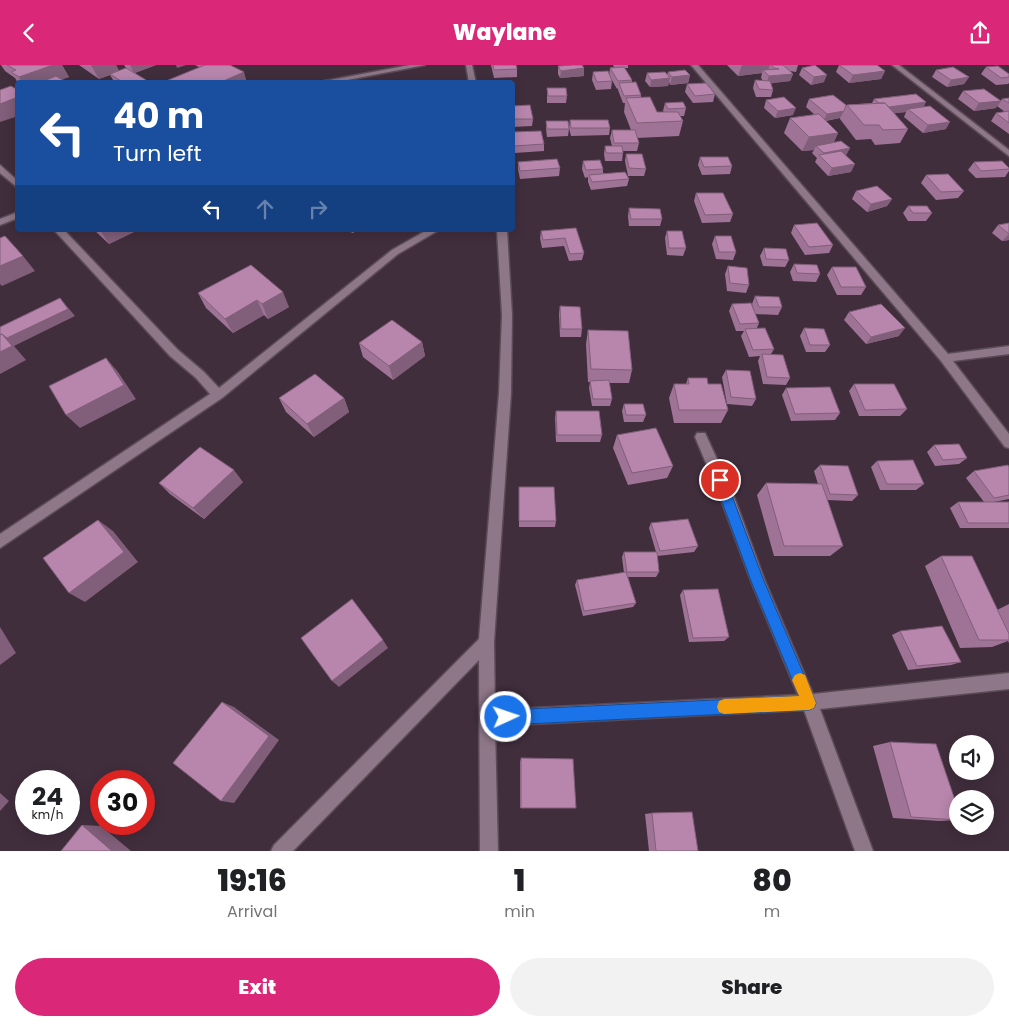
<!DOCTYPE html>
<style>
:root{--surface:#fff;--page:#f2f2f2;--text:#202124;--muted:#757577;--accent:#db2777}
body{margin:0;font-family:Poppins,sans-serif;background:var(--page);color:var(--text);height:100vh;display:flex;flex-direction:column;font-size:19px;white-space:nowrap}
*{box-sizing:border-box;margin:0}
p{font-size:16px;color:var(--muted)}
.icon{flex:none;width:28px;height:28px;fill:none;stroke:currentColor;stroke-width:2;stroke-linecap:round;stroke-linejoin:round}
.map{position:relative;height:786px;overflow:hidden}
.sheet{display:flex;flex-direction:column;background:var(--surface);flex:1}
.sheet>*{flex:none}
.hud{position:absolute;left:15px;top:15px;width:500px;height:152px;border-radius:5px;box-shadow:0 2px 12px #0003;background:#1a4fa0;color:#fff;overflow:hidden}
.buttons{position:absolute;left:949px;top:670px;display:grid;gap:10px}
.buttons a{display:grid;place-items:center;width:45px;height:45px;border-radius:50%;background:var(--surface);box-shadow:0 2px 12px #0003;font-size:25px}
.speed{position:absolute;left:15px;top:705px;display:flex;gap:10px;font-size:25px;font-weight:700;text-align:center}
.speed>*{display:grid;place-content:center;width:65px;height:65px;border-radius:50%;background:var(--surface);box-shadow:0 2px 12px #0003;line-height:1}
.speed small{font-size:12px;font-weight:400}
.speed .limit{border:8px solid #d22;background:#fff;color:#111}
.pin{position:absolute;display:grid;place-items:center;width:42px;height:42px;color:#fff;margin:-21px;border:2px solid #fff;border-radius:50%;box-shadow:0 1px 5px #0007}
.me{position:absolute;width:55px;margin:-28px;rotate:87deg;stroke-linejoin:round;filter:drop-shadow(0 0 4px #0008)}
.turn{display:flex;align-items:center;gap:18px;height:105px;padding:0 15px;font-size:22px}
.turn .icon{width:65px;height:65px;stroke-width:2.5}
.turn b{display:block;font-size:35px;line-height:42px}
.lanes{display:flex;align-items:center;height:48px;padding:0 15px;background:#0003;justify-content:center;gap:25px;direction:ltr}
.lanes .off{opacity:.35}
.eta{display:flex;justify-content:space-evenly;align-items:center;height:85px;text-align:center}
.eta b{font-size:30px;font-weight:800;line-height:35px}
.primary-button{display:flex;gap:10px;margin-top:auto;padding:10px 15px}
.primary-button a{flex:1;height:58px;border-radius:30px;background:var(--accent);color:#fff;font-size:20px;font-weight:800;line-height:58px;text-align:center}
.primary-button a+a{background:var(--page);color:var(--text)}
header{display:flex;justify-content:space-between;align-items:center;height:65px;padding:0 15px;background:var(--accent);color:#fff;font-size:22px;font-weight:800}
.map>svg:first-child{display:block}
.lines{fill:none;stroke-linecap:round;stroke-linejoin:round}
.minor-casing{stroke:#5a4b57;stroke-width:3}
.minor{fill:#8e7788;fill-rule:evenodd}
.wall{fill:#9e7395}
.shaded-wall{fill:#815e79}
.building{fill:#b886ad;stroke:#815e79}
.route{fill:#1a73e8;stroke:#114b97}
.slow{fill:#f59e0b}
</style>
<header><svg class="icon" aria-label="back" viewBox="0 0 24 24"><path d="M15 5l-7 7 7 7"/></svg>Waylane<svg class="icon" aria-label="share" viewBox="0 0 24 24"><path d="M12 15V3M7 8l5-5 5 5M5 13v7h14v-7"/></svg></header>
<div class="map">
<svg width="1009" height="786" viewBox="0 0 1009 786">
<rect width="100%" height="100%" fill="#412e3d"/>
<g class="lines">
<defs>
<path id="minor" d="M410 0H425L332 18H314Z
M466 0H472L476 18H469Z
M691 0H698L948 289 1009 281V289L953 296 1009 369V383L1005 382 941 296Z
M892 0H899L1009 85V91Z
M0 100 18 116V123L0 108Z
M18 147V153L0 160V154Z
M54 165H64L178 285 204 307 219 323 392 185 427 165H439L398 189 222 333 0 483V469L210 329 196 313 170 291Z
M497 165H507L512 250 511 328 494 577 495 645 798 630 751 516 719 429 695 372 697 368H705L733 429 765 516 813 629 1009 608V624L820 644 873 786H855L804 645 495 661 498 786H480L479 595 293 786H271L274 780 479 574 499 328 502 250Z"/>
</defs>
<use href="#minor" class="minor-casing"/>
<use href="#minor" class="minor"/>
</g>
<path class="wall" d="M1 0H62L69 12 62 14 68 18H18L15 13 5 6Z
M79 0H116L119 6 126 3 124 0H156L135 8 146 15 147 18H115L110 10 99 14Z
M195 0H230L199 2Z
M491 0H516L517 4V12L494 13Z
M613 0H628V3H625L632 15V17L641 30V32L657 47H664L663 46 665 38 686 43 684 51H680L683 56 679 71 637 73 639 78 637 86H623V88L622 96H605L604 89 605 81H612L610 73 612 65H631L624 47 625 38H623L618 25V23L617 24 609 10 610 3 614 2Z
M727 0H798L796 7 790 6 793 9 790 16 771 18 773 25 771 32H756L753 23 755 15 763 16 761 13 762 8 738 11Z
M839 0H877L885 6 881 14 849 18 836 7Z
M558 1 584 11 560 13 558 9Z
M986 2 1009 9V18L1008 19 996 20 981 9Z
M802 3 824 17 811 20 799 10Z
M936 5 969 12 964 19 947 22 932 12Z
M593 7 612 16 611 24 596 25 592 15Z
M668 7 690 10 688 18 670 20 669 17 668 21 650 22 645 16 647 8 667 10Z
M687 19 715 29 713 37 693 38 685 27Z
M547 23 567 31 566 38H547Z
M963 26 996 43 974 46 958 34Z
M1009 33V69L991 56 996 48 1005 47 997 41 1002 34Z
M809 34 846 40 872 38 874 34 926 37 923 42 946 64 923 68 904 52 906 47 894 48 908 64 900 78 875 80 871 74 856 75 840 54V53L826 56 838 68 834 77 850 83 846 90 851 107 828 111 815 97 817 93 812 88 814 85 802 86 784 68 790 53 815 50 806 42Z
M766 35 793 50 775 53 764 43Z
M512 41 533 54 532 61 512 62Z
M570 55 610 63 609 70 571 71 569 63Z
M546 56 569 64 568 71 547 72 546 64Z
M512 67 544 79V86L514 88 512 82Z
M626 89 646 104 644 111H628L625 96Z
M700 92 732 101 730 109 702 110 698 100Z
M583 96 603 104V108L629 114 627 121 591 125 588 117V112L585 113 582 104Z
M518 97 560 103 559 111 520 114 518 104Z
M974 97 1009 103V106L1005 112 976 113 968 105Z
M926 110 964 126 958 133 936 135 921 118Z
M856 126 892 134 887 141 867 147 852 134Z
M696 128 733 149 730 157 702 158 694 136Z
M908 141 932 148 926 156H908L903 148Z
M629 143 662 154 660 161H629L628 151Z
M1009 158V175L1002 176 992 168 998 160Z
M794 160 833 180 829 188 805 190 791 168Z
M576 163 584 188 582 195 569 196 564 181 542 183 540 173 541 166Z
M94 165H138L109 179Z
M345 165H357L353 168Z
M667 166 686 183 683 191 667 190 665 173Z
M715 171 736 187 733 195 716 194 712 179Z
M764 183 789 195 785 202 763 201 760 191Z
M794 199 820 209 816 217 793 216 790 207Z
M251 200 289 242 268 254 264 250 233 268 206 243 198 228Z
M728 201 749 220 746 228 727 226 725 209Z
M832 202 866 222 861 230H837L827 210Z
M755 231 782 242 778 250 755 249 759 258 757 263 774 284 771 289 790 313 786 320 763 319 758 296 760 291 749 292 741 271 744 266H736L729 246 732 239 754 247 752 239Z
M560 241 582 264 581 272H560L559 249Z
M849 247 899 271 866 279 844 255Z
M804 263 830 280 825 287H806L800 271Z
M588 265 632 305 629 318H609L612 334 610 341H592L589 323 590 317H588L586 279Z
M422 277 425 291 393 315 363 292 359 278Z
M726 305 756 334 752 341 727 339 722 312Z
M688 313 708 319 728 345 721 358H674L669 333 674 319H686Z
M854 319 907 344 900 351H859L849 326Z
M786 323 840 348 835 355 791 356 782 330Z
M279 333H344L349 347 314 372 286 347Z
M624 339 646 350 643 357H624L622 346Z
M556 346 602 370 600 377H556L555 353Z
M617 370 673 401 667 413 628 420 613 383Z
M934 380 967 393 959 399 935 401 927 387Z
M877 396 924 419 916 425H880L871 402Z
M820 400 858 430 852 436 827 435 843 481 830 491H774L757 430 766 418 818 419 814 406Z
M1009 402V434L994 437H1009V463H960L950 443 958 437H984L966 413 974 406Z
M243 417 204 454 170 429 159 418Z
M519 428 556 456 555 462H519Z
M651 458 698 481 694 487 657 491 659 507 656 512H628L636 538 633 542 583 551 575 520 577 515 624 508 622 492 624 487H656L649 463Z
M941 491 997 545 1009 539V578L1008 576 992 582 960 583 925 501Z
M683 525 729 572 724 576 689 577 680 530Z
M900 566 961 597 951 600 908 605 892 570Z
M890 677 958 755 940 756 893 753 873 681Z
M520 695 576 743H520Z
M652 748 698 786H649L645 749Z"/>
<path class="shaded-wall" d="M53 0H62L69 12 53 18H22L19 12Z
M91 0H116L119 6 99 14Z
M130 0H156L134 8Z
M176 0H186L177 3Z
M742 0H770L767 7 763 5 762 8 738 11Z
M584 3V11L560 13 561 6Z
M885 6 881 14 849 18 853 10Z
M244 7 247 18H219Z
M793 9 790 16 766 19 769 11Z
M690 10 688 18 670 20 672 12Z
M827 10 824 17 811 20 814 12Z
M969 12 964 19 947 22 951 15Z
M670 13 668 21 650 22 651 15Z
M146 15 147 18H139Z
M18 32V51L0 57V39Z
M1001 36 996 43 974 46 979 38Z
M926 37 922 45 908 44 906 47 880 50 884 42Z
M796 43 793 50 775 53 778 46Z
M844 46 840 53 823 56 827 49Z
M950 57 946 64 923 68 928 60Z
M838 68 831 82 816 81 814 85 802 86 809 72Z
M850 83 846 90 822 93 824 88Z
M855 99 851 107 828 111 832 103Z
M892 134 887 141 867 147 871 139Z
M100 165H138L109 179Z
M1009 169V175L1002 176Z
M23 191 35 206 2 221 0 219V201Z
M283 227 289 242 268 254 262 239Z
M60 233 75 251 14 281 26 295 0 309V287L2 269Z
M257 235 264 250 233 268 225 254Z
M905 263 899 271 866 279 871 272Z
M422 277 425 291 393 315 389 301Z
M106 293 118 307 136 334 80 363 66 350Z
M344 333 349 347 314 372 307 359Z
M234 405 243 417 204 454 193 443Z
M98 455 113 466 138 497 85 537 69 528Z
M0 562 16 588 0 600Z
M383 575 388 583 339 622 332 616Z
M222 637 234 642 279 675 234 738 221 736Z
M0 728 9 736 0 746Z
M82 760 101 761 131 786H112Z"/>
<path class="building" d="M7 0H53L19 12 11 7 16 5Z
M205 0H230L244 7 219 18H161Z
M493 0H516L517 4 494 5Z
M572 0H582L584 3 561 6 558 1Z
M771 0H783L793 9 769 11 763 5 779 4 774 3Z
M815 0 827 10 814 12 802 3Z
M839 0H877L885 6 853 10Z
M998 1 1009 9V12L1001 13 986 2Z
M624 2 632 15 618 16 610 3Z
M953 2 969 12 951 15 936 5Z
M126 3 146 15 139 18H124L110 9Z
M685 5 690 10 672 12 668 7Z
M608 6 612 16 597 17 593 7Z
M665 7 670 13 651 15 647 8Z
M56 11 68 18H39Z
M755 15 770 16 773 25 759 24Z
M636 17 641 30 624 31 619 18Z
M706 18 715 29 695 31 687 19Z
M11 21 18 25V32L0 39V25Z
M547 23H566L567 31H548Z
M984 24 1001 36 979 38 963 26Z
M916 29 926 37 889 42 885 38H879L874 34Z
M833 30 846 40 844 46 827 49 809 34Z
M650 32 657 47H678L683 56 637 58 626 33Z
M784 32 796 43 778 46 766 35Z
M1009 33V38L1002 34Z
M683 37 686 43 668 44 665 38Z
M885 38 908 64 883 65 879 60H864L847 40Z
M530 40 533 54H512V41Z
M930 41 950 57 928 60 908 44Z
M1009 46V58L996 48Z
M819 49 838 68 809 72 790 53Z
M570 55H608L610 63H571Z
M546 56H568L569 64H547Z
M612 65H635L639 78H614Z
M541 66 544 79 514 81 512 74V67Z
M841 76 850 83 824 88 816 81Z
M605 81H622L623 88H606Z
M841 86 855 99 832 103 819 90Z
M626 89H642L646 104 629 103Z
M700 92H728L732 101 704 102Z
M557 94 560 103 520 106 518 97Z
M600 95 603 104 586 105 583 96Z
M1002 96 1009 103V104L981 106 974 97Z
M625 107 629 114 592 117 589 110Z
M948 109 964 126 941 127 926 110Z
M877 121 892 134 871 139 856 126Z
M696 128H723L733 149 705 150Z
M908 141H927L932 148H913Z
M629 143 660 144 662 154H631Z
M817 158 833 180 809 182 794 160Z
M1009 158V169L998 160Z
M576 163 584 188 570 189 565 173 543 175 541 166Z
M667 166H682L686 183H669Z
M5 171 23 191 0 201V173Z
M715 171H731L736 187H719Z
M764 183 786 184 789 195 766 194Z
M794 199 817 200 820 209 797 208Z
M251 200 283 227 262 239 257 235 225 254 198 228Z
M728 201 747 203 749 220 730 218Z
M832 202H856L866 222H841Z
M755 231 779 232 782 242H759Z
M60 233 68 244 7 273 2 269 0 270V262Z
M751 238 759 258 740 259 732 239Z
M881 239 905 263 871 272 849 247Z
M560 241 580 242 582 264H561Z
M392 255 422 277 389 301 359 278Z
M765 263 774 284 753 285 745 264Z
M804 263 824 264 830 280H810Z
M588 265 628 266 632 305 591 304Z
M2 269 12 281 0 287V270Z
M762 289 783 290 790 313 767 312Z
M106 293 124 320 66 350 49 321Z
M726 305 750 306 756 334 731 332Z
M315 309 344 333 307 359 279 333Z
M688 313H707L708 319H721L728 345H679L674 319H689Z
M609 315 612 334H593L590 316Z
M854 319H894L907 344 865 345Z
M830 322 840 348 795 349 786 323Z
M624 339H643L646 350H626Z
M556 346H599L602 370H557Z
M656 363 673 401 632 408 617 370Z
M959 379 967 393 943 395 934 380Z
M200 382 234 405 193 443 159 418Z
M913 395 924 419H887L877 396Z
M820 400 848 401 858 430 830 429Z
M1008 400 1009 402V430L994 433 974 406Z
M766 418 822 419 843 481H784Z
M519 422H554L556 456H519Z
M958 437H1009V458H968Z
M688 454 698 481 660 486 651 458Z
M98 455 124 487 69 528 43 493Z
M624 487H657L659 507H627Z
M941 491H972L1009 569V575H979Z
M626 507 636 538 584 546 577 515Z
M718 524 729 572 693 573 683 525Z
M352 534 383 575 332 616 301 573Z
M942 561 961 597 917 601 900 566Z
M222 637 269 671 221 736 173 698Z
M890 677 936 679 958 744V755L911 752Z
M521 693 573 694 576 743H521Z
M692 747 698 786H656L652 748Z
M82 760 112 786H61Z"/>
<path class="route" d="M720 410 724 411 726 415 764 516 816 638 814 643 809 645 506 660 500 657 498 652 500 647 506 645 799 631 751 516 714 415 716 411Z"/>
<path class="slow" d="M800 608 805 610 816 638 814 643 809 645 724 649 719 647 717 642 719 636 724 634 799 631 792 615 795 610Z"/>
</svg>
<div class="buttons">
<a><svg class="icon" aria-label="sound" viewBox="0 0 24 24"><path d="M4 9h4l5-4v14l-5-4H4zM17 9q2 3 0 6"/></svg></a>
<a><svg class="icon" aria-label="layers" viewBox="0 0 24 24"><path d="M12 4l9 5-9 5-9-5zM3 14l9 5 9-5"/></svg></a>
</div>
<div class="speed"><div>24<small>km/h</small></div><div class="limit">30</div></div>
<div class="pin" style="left:720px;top:415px;background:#d93025"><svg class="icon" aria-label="arrive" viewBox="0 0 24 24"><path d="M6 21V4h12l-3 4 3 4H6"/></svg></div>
<svg class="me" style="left:506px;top:652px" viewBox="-20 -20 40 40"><circle r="17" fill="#1a73e8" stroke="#fff" stroke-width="3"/><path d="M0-11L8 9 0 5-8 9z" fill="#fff"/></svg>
<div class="hud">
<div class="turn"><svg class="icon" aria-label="left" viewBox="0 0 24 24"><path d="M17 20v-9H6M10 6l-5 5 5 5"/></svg><div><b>40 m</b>Turn left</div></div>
<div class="lanes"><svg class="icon" aria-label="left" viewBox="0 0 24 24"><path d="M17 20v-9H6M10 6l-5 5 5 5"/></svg><svg class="icon off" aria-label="ahead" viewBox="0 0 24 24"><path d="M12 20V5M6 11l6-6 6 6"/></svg><svg class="icon off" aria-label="right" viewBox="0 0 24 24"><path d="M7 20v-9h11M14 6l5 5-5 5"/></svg></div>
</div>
</div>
<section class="sheet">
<div class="eta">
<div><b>19:16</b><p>Arrival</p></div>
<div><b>1</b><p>min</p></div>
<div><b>80</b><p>m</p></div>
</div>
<div class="primary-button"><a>Exit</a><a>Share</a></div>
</section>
